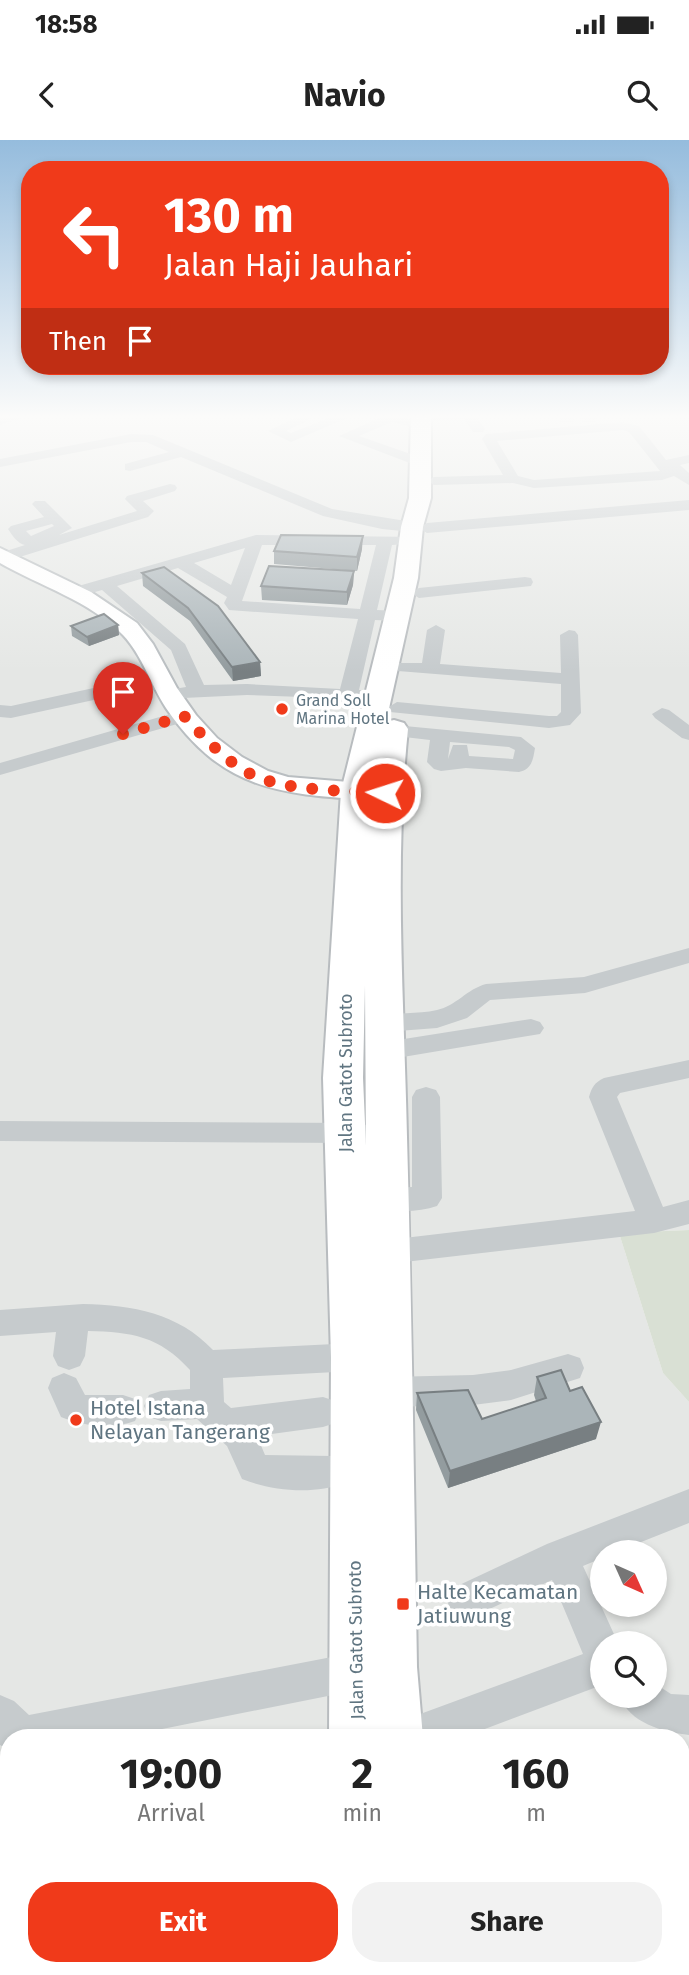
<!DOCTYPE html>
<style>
:root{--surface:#fff;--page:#f2f2f2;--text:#222;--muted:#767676;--accent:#f03a1a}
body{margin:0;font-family:"Fira Sans",sans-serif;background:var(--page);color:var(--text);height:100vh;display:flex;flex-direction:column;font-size:26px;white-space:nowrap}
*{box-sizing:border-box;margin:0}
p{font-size:23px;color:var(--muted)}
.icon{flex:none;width:38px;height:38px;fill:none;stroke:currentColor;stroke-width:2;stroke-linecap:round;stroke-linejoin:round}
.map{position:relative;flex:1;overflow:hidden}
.panel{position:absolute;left:0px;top:1589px;width:690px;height:247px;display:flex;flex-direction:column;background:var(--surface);border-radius:28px 28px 0 0;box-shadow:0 4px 10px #0003}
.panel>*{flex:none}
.banner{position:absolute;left:21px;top:21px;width:648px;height:214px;border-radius:28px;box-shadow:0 4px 10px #0003;background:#f03a1a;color:#fff;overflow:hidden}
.needle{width:46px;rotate:135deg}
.tools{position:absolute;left:590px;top:1400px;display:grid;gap:14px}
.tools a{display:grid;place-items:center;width:77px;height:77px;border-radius:50%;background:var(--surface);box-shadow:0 4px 10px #0003;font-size:35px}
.pin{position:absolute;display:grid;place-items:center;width:60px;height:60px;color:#fff;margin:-72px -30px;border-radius:50% 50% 50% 0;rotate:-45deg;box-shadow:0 0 7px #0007}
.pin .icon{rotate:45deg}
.me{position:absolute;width:77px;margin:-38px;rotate:274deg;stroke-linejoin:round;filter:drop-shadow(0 0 5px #0008)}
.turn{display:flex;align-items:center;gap:24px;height:147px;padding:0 28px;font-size:32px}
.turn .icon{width:91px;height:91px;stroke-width:2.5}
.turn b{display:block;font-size:49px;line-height:60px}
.then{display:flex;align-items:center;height:66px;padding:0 28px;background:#0003;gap:14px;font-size:26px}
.eta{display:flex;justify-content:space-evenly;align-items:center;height:119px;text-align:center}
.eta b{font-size:42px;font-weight:700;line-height:49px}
.primary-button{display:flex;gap:14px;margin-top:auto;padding:14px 28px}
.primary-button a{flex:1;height:80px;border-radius:28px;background:var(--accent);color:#fff;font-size:28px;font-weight:700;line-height:80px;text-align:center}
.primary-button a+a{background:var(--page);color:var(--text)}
.status{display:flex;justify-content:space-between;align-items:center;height:49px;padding:0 35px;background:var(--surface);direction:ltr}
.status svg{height:19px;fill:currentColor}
header{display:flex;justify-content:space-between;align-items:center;height:91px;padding:0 28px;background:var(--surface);font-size:32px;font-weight:700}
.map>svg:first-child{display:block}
.built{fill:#e5e7e5;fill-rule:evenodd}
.green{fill:#d9e0d4}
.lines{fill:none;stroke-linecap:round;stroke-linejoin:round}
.minor-tunnel{stroke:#d1d6d7;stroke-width:15;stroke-dasharray:15 8;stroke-linecap:butt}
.major-casing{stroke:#b9bec1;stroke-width:4}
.highway-casing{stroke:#b8bcbf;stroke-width:4}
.minor{fill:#c6cbcd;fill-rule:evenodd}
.major{fill:#fff;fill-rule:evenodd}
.highway{fill:#fff;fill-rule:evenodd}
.wall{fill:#939c9f}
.shaded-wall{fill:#787f82}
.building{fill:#abb5b9;stroke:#787f82;stroke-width:2}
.route{stroke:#f03a1a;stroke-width:12;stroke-dasharray:0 21.6}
.poi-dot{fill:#f03a1a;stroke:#fff;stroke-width:2.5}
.labels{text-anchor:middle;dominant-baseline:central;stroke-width:7;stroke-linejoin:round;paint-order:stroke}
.far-poi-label{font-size:16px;fill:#607581;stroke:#fff;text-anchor:start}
.street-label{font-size:18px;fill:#607581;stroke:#fff}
.near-poi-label{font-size:21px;fill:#607581;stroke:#fff;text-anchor:start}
</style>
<div class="status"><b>18:58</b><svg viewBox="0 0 49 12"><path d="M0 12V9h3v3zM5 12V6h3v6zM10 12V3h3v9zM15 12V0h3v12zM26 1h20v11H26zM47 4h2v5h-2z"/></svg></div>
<header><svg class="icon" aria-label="back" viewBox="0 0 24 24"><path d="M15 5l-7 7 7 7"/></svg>Navio<svg class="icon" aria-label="search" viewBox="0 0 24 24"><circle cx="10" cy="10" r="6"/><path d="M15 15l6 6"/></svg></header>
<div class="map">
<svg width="689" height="1835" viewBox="0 0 689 1835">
<rect width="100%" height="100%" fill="#f7f7f4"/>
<path class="built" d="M0 275H689V1090L619 1093 663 1233 689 1262V1835H0ZM602 1412H654V1465H602ZM602 1503H654V1556H602ZM9 1598H681V1827H9Z"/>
<path class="green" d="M689 1090V1262L663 1233 619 1093Z"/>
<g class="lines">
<path class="minor-tunnel" d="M559 275H595"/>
<defs>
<path id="major" d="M0 408 91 452 137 483 153 504 177 548 196 575 217 598 242 617 268 631 288 637 385 645 394 647 398 653 394 659 385 661C288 654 226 656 166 568 151 545 142 515 123 495 90 461 40 446 0 423Z"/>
<path id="highway" d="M411 275H431V358L423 387 418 438 386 582 394 580 404 583 408 589C394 725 404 860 407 997 412 1174 414 1350 417 1527L423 1598H329L331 1217 323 938 341 651 394 438 401 387 409 358ZM365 845 366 1006 363 938Z
M331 1827H443V1835H331Z"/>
</defs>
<use href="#major" class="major-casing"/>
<use href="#highway" class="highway-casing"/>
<path class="minor" d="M7 275H31L0 285V277Z
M301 275H319L286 291 291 293 336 275H354L291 302 268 291Z
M386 275 421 281 428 285 421 289 392 282 359 296 425 319V325H415L339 296Z
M475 275 485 289 483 292H473L464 279 433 280 426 276Z
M623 282 639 286 666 320 689 315V323L680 325 689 333V345L674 336 662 340 534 348 513 343 434 345 427 341 434 337 503 335 482 299 486 294ZM623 290 629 292 660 331 534 340 518 336 497 301Z
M131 294 153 295 332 369 412 382 420 387 412 392 382 389 323 376 181 317 130 331 125 330V324L169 312 146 302H131L0 327V319Z
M170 344 175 345 177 348 175 351 143 361 154 371 148 377 10 420 0 421V413L25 405C18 404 12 395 8 389L11 386 44 377 32 364 35 361H45L72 388 59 395 137 371 125 359 127 356ZM52 384 54 386 31 396 26 391Z
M689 360V370L427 393 419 388 427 383Z
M256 395 417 397 419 400 417 403 392 405 377 470 397 471 406 476 397 481 375 480 359 550 385 552 387 556 385 560 247 555 162 559 160 555 162 551 186 547 171 510 102 450 74 458 66 453 68 449ZM262 405H376L360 469 242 461ZM245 408 231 445 194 423ZM178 428 227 457 224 463 229 470 358 479 340 549 247 544 204 545 185 504 117 446Z
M525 437 531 438 533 442 531 446 419 458 411 453 419 448Z
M436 485 445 490 440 524 561 533 560 495 569 490 575 491 578 495 581 573 570 585 549 588 390 572 387 568 397 562 549 576H557L561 572V544L398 531 395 527 398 523H422L427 490Z
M163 538 170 540 172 544 170 548 112 556 11 578 0 577V565L11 566 112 544Z
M662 568 669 570 689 585V600L682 598 655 578 652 574Z
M184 570 194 576 191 580 0 635V623Z
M394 585 521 597 535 608C533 620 532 629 519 632L466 628 441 631 434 629 427 622 430 600 387 595 384 591 387 587ZM450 602 509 607 515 610 513 619 469 616 467 605H453L448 619Z
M689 808V823L585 853 490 860 467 878 437 888 385 892 376 889 372 883 376 877C396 871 417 875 437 870 456 866 467 849 486 844L584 837Z
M531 879 540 882 544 888 540 894 385 920 376 917 372 911 376 905 385 902Z
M689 920V938L620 953 617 957 663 1067 689 1060V1084L654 1093 387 1124 376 1121 372 1112 376 1103 387 1100 635 1071 589 957C592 947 594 943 604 938Z
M426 947 436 950 440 957 442 1058 437 1066C419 1072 395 1073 377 1067L372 1059 377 1051 387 1048 412 1047V957L416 950Z
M0 981 359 983 369 986 373 993 369 1000 359 1003 0 1001Z
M83 1164C133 1165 178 1173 213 1210L355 1203 366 1207 371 1217 366 1227 355 1231 223 1238 224 1262 231 1268 323 1257 335 1261 340 1272 335 1283 323 1287 257 1296 265 1315 333 1316 345 1321 350 1332 345 1343C314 1355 272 1351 242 1339L227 1306 197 1279 161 1281 149 1277 144 1266 149 1255 161 1251 190 1249V1230C159 1196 132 1192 88 1191L85 1216 80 1226 69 1230 58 1226 53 1216 56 1192 0 1196V1170Z
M568 1214 580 1218 584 1228 580 1238 511 1260 473 1265 388 1267 376 1262 371 1252 376 1242 388 1237 473 1235 511 1230Z
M64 1233 76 1238 85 1255H123L135 1259 140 1270 135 1281C111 1290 84 1286 61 1277L48 1248 52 1238Z
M689 1349V1383L616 1412H602V1418L583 1426 618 1503H602V1545L461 1598H387L393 1584 583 1514 552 1440 466 1480 453 1474 447 1461 453 1448 547 1404Z
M363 1511 377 1516 382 1530 377 1544 363 1549 117 1598H9V1610L0 1605V1555L14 1561 29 1575Z
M654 1543 671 1554 689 1555V1595C662 1592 630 1583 619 1556H654Z
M496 1827H540L541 1835H497Z"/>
<use href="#major" class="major"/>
<use href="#highway" class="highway"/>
</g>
<path class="wall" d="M362 409 357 431 274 424V411Z
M354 431 353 445 347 465 262 460 261 446Z
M142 433 260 522 261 536 233 541 190 481 143 446Z
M118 485 119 495 89 506 72 496 71 486Z
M537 1237 570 1251 596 1299 448 1348 416 1270 417 1253 482 1279 536 1261 534 1255Z"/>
<path class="shaded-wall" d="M363 396 362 409 357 431V417Z
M354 431 353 445 347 465V452Z
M118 485 119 495 89 506 87 497Z
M260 522 261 536 233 541 232 527Z
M601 1282 596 1299 448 1348 450 1331Z"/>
<path class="building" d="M281 395 363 396 357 417 274 411Z
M269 426 354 431 347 452 261 446Z
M164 427 218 466 260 522 232 527 188 468 142 433Z
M104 474 118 485 87 497 71 486Z
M561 1230 570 1251 582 1247 601 1282 450 1331 417 1253 468 1250 482 1279 546 1258 537 1237Z
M635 1827H658L662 1835H619Z"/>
<linearGradient id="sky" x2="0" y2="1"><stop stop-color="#95bcdd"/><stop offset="0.52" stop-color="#fbfbfa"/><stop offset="1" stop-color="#fbfbfa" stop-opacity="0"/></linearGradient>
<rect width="689" height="532" fill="url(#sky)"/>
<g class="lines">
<path class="route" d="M123 594 184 576C206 599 230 627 260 638 298 652 345 650 385 653"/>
</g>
<g class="poi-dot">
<circle cx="282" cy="569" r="7"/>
<circle cx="76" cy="1280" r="7"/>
<rect x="396" y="1457" width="14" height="14" rx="3.5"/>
</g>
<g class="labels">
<g class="far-poi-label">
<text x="296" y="560">Grand Soll<tspan x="296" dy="18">Marina Hotel</tspan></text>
</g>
<g class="street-label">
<text transform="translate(346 933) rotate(-90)">Jalan Gatot Subroto</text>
<text transform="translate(356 1500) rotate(-91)">Jalan Gatot Subroto</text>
</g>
<g class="near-poi-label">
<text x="90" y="1268">Hotel Istana<tspan x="90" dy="24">Nelayan Tangerang</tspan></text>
<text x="417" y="1452">Halte Kecamatan<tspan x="417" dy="24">Jatiuwung</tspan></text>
</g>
</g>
</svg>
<div class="tools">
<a><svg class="needle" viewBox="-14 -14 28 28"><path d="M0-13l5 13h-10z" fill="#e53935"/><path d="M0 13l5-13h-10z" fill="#767676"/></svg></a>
<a><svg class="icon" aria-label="search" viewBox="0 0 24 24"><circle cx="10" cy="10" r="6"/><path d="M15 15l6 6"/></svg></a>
</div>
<div class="pin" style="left:123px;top:594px;background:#d93025"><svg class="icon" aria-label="arrive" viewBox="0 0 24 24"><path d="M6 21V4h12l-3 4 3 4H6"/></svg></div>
<svg class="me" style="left:385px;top:653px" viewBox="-20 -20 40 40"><circle r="17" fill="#f03a1a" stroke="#fff" stroke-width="3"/><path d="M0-11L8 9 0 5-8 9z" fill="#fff"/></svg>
<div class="banner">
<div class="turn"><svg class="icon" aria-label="left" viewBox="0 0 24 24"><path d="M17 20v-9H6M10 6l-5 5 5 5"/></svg><div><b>130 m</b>Jalan Haji Jauhari</div></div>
<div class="then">Then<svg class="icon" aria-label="arrive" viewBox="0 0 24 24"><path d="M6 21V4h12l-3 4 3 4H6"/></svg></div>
</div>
<section class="panel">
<div class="eta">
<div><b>19:00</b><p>Arrival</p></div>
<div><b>2</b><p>min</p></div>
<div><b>160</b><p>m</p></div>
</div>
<div class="primary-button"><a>Exit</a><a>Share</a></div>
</section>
</div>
